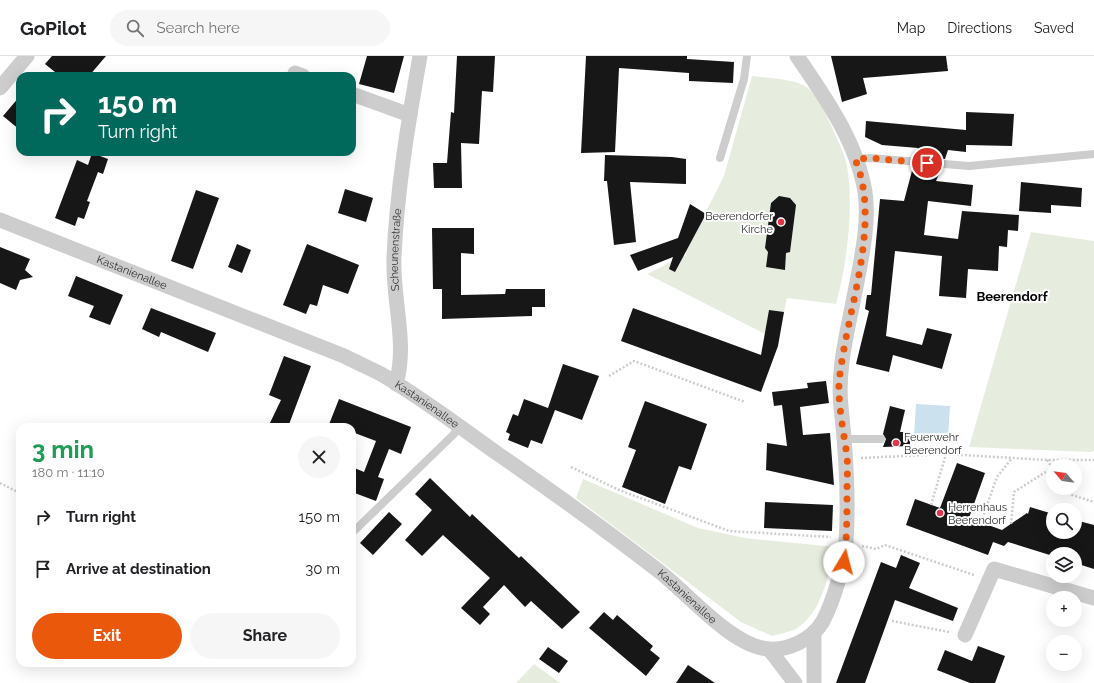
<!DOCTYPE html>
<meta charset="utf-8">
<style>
:root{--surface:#fff;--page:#f6f6f6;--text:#202124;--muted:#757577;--line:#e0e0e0;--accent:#ea580c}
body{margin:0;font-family:Raleway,sans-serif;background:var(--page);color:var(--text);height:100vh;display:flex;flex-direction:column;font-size:15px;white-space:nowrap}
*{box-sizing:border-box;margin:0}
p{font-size:13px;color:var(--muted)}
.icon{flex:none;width:22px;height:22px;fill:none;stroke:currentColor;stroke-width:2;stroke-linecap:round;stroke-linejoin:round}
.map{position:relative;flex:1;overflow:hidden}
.side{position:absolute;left:16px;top:367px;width:340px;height:244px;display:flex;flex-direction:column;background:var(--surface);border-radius:12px;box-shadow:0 4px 16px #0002}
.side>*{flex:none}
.top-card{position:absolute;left:16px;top:16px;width:340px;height:84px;border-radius:12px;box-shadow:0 4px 16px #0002;background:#00695c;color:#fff;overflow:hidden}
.needle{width:26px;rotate:298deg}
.tools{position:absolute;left:1046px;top:403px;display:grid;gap:8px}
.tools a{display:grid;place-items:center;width:36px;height:36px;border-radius:50%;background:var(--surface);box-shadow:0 4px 16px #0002;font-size:20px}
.pin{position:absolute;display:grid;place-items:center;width:34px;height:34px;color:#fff;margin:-17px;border:2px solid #fff;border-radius:50%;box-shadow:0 1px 4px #0007}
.me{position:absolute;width:44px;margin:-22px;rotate:8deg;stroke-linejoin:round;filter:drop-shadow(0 0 3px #0008)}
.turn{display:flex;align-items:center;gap:14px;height:84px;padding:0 16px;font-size:18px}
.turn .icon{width:52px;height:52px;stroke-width:2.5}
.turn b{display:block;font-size:28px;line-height:34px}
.round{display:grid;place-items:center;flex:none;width:42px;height:42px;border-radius:21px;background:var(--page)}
.summary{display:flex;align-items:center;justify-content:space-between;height:68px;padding:0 16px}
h1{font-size:24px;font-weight:700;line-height:30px;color:#1e9e55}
.cta{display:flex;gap:8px;margin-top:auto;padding:8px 16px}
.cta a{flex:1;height:46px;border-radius:24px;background:var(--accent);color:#fff;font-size:16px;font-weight:700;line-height:46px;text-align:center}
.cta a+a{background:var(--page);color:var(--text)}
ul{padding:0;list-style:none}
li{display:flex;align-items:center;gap:12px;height:52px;padding:0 16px}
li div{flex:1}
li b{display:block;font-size:15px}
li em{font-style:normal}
header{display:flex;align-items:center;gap:24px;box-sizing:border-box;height:56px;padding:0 20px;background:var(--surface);border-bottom:1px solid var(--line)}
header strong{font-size:19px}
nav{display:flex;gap:22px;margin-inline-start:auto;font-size:14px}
.search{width:280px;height:36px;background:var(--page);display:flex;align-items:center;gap:10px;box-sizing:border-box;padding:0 14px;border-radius:22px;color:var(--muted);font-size:15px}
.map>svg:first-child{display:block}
.green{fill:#e7edde}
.water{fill:#cbe1ed}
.building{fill:#171717}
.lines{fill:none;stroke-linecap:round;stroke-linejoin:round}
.path{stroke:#cdcdcd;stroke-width:2.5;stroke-dasharray:2 2;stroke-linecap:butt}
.service{stroke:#cdcdcd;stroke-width:8}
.minor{stroke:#cdcdcd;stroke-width:15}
.route{stroke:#ea580c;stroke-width:7;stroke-dasharray:0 12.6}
.poi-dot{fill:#e63348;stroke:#fff;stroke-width:1.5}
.labels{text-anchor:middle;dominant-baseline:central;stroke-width:4;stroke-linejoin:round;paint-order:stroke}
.poi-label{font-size:11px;fill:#303030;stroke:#fff;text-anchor:start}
.street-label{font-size:11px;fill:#303030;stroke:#fff}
.quarter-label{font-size:13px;font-weight:bold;fill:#000;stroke:#fff}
</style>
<header>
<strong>GoPilot</strong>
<div class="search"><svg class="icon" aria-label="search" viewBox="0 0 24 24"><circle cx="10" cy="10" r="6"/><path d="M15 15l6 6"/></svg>Search here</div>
<nav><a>Map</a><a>Directions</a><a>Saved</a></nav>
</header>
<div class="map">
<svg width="1094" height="627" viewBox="0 0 1094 627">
<rect width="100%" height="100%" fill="#fff"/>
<path class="green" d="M752 20C767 22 798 23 809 33 819 42 825 57 831 69 836 81 843 94 846 106 855 145 847 209 836 248L787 242 779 280 765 278 647 218 686 199V195L724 120Z
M1031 176 1094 185V395L1091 396 969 391Z
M583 423 698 472 745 482 836 491C828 518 823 556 796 573 789 576 779 578 772 580L741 566 576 442Z
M534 608 560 627H516Z"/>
<path class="water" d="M916 348 950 350 948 382 914 380Z"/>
<path class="building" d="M52 0H106L89 20H60L45 8Z
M367 0H404L394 37 359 28Z
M457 0H495L493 36 482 35 479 88 461 87 462 132H434L433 107H447L451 56 454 57Z
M586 0H687V3L734 6 733 27 689 25V17L619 12 615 96 581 97Z
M831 0H946L948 15 863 22 867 38 842 46Z
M20 40V74L3 60Z
M966 56 1014 58 1012 90 966 89V96L948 94 945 103 916 100 918 92 882 89 865 81 866 65 966 74Z
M92 97 108 103 103 118 98 116 87 145 90 146 84 163 78 161 75 170 55 162 77 104 88 109Z
M605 99 672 101 686 103V128L630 126 636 186 614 189 607 125H604Z
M913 111 941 113 936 125 973 129 971 150 928 145 924 179 958 183 962 155 1019 159 1018 175 1008 174 1007 191 999 190 998 215 968 213 966 242 939 240 942 200 895 195 886 280 922 289 927 272 952 278 942 313 893 299 889 316 856 308 869 255 865 253 867 239H871L880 143 904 145Z
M1021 126 1082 132 1081 151 1051 149V157L1019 155Z
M345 133 373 142 366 166 338 157Z
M196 134 219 142 193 213 171 205Z
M779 140 790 142 796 149 790 196 786 197 785 214 766 211 768 196 765 192 771 147Z
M690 148 706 158 675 216 669 213 673 201 638 215 630 199 678 182Z
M432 172H474V198L461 197V239L505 238 506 233H545V251H532V260L442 263V233H433Z
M237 188 251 194 242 217 228 211Z
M307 188 359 209 348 238 323 229 317 250 310 248 306 258 283 249Z
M0 191 30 203 25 214 33 221 20 224 16 234 0 227Z
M76 220 123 239 110 269 89 261 94 250 68 240Z
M151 252 216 277 208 296 161 276 159 281 142 273Z
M633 252 761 299 769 254 784 256 778 290 761 336 621 285Z
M284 300 311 310 288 371H268L281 344 269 339Z
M563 308 599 320 582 364 555 354 542 388 531 384 528 392 508 384 510 378 506 376 513 358 518 360 524 343 548 352Z
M826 325 829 347 800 351 803 379 830 377 834 429 766 414 767 387 787 390 782 349 774 350 772 336 808 332 807 327Z
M339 343 411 371 401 398 389 393 378 421 384 423 376 445 352 436V411L364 416 376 385 352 376V371H328Z
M645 345 707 368 691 414 679 410 665 448 622 431 636 394 628 391Z
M890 350 905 354 900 376H910V390L883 391 886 383 883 378Z
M957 407 985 417 969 462 1002 474 1027 457 1028 458 1030 451 1053 458V476H1075V464L1094 469V513L1075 507V498H1053V500L1008 486 1004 490 993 486 988 499 906 469 915 443 940 452Z
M430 422 470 461 472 458 519 502 521 500 580 556 562 573 531 545 525 551 504 529 483 551 490 558 480 569 461 552 490 522 443 479 422 500 405 484 432 454 415 438Z
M765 446 833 449 832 475 764 472Z
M389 456 402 468 373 499 360 487Z
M901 499 920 507 909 532 958 552 953 565 895 544 865 627H836L881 506 896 512Z
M604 556 613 564 617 559 653 590 650 594 660 602 646 620 589 572Z
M978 590 1005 600 995 627H970L937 614 945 594 972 605Z
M548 591 568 605 559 617 539 603Z
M688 609 715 627H676Z"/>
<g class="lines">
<path class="path" d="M609 320 634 305 745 346
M861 402 946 398 1047 404H1094
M1047 404 1053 413
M571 411 619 434 729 475 831 481
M0 427 20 437
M1067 432 1072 439 1094 446
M931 449 946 398
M981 466 997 421 1012 402
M1011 468 1014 436 1052 412
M862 490 876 493 885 489 974 519
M892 565 949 576"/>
<path class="service" d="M720 102 744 23 747 0
M855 103 870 102 969 110 1094 98
M844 383H881
M352 477 453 379 460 371"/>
<g class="minor">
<path d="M295 17 303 20"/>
<path d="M0 32 27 0"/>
<path d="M352 38 410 59"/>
<path id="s1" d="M0 164 344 300C356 306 369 312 381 318 422 342 460 371 498 398 553 436 607 475 660 516 688 538 732 590 768 593 788 595 813 583 823 565 833 546 845 508 846 486 849 441 846 396 841 351 837 314 847 278 854 241 860 209 870 168 865 136 857 86 825 41 797 0"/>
<path id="s2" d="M396 328C408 287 392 243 394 201 397 133 408 68 420 0"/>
<path d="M965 579 994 513 1094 542"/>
<path d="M769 593 795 627"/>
<path d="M814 627V576"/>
</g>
</g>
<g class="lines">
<path class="route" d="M844 506C847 482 847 458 847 434 847 423 848 411 847 400 844 379 838 348 839 327 845 259 883 168 855 103L870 102 927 107"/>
</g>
<g class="poi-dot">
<circle cx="781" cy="166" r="4"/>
<circle cx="896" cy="387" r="4"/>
<circle cx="940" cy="457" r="4"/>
</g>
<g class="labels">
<g class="poi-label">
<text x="773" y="160" text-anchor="end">Beerendorfer<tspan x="773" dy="13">Kirche</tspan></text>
<text x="904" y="381">Feuerwehr<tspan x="904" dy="13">Beerendorf</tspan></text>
<text x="948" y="451">Herrenhaus<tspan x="948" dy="13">Beerendorf</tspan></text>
</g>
<g class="street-label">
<text stroke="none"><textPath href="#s2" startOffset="135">Scheunenstraße</textPath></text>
<text stroke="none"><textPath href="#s1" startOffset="142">Kastanienallee</textPath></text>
<text stroke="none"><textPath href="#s1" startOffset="466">Kastanienallee</textPath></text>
<text stroke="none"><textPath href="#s1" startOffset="790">Kastanienallee</textPath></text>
</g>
<g class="quarter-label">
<text x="1012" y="240">Beerendorf</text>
</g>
</g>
</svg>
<div class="tools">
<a><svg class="needle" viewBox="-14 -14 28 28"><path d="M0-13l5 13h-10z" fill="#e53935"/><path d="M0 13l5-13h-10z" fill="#757577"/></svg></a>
<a><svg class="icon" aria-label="search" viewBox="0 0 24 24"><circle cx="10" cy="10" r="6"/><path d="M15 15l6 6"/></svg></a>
<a><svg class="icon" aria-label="layers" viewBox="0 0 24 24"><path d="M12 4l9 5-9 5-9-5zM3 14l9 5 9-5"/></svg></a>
<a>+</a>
<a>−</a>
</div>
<div class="pin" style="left:927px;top:107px;background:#d93025"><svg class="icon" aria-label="arrive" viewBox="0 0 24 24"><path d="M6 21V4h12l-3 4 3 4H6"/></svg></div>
<svg class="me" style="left:844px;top:506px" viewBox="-20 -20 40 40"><circle r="19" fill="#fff"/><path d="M0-13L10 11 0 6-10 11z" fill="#ea580c"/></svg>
<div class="top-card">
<div class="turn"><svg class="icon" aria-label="right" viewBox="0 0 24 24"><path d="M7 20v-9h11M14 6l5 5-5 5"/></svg><div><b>150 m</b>Turn right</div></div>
</div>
<section class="side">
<div class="summary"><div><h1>3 min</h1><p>180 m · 11:10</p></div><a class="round"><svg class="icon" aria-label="close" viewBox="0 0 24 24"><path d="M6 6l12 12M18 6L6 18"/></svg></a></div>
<ul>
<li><svg class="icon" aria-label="right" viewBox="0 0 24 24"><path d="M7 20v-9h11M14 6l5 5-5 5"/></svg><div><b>Turn right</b></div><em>150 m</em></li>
<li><svg class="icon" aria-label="arrive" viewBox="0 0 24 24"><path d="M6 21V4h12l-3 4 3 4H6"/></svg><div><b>Arrive at destination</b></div><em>30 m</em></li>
</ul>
<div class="cta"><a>Exit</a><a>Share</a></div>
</section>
</div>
